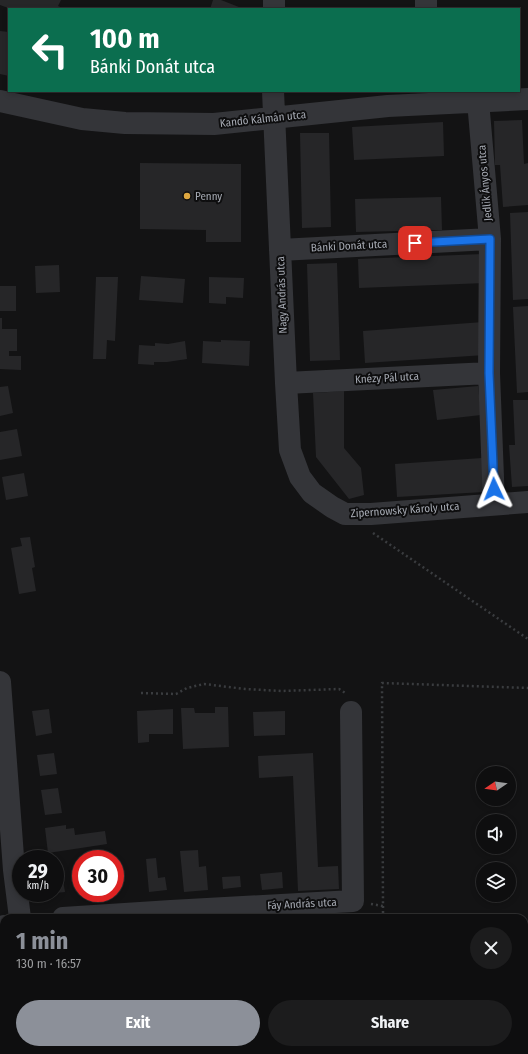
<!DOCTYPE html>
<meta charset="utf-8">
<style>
:root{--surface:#0e0e0f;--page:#1c1c1d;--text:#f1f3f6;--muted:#9b9c9e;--line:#2e2e2f;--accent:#8c9099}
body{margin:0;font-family:"Fira Sans Condensed",sans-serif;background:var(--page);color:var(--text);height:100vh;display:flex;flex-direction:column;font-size:15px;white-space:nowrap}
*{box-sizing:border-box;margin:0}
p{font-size:13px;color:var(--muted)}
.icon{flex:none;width:22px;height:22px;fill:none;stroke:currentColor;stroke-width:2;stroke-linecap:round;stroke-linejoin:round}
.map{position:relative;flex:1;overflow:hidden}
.panel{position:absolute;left:0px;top:914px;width:528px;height:140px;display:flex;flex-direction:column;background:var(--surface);border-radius:12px 12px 0 0;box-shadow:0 2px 6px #0003,0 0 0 1px var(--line)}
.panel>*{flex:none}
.hud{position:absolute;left:8px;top:8px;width:512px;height:84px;border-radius:0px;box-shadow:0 2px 6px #0003,0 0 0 1px var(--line);background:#0b6e4f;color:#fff;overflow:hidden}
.needle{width:26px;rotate:257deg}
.controls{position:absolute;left:476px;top:766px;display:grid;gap:8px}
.controls a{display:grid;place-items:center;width:40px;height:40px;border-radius:50%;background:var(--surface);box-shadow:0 2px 6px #0003,0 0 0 1px var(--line);font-size:20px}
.speed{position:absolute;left:12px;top:850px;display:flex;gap:8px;font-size:20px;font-weight:700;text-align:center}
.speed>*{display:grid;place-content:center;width:52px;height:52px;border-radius:50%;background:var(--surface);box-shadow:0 2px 6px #0003,0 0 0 1px var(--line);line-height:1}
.speed small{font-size:10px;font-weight:400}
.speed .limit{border:6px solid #d22;background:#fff;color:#111}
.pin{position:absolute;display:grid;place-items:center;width:34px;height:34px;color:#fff;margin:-17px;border-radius:8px;box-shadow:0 2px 6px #0006}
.me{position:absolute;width:44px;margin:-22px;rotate:358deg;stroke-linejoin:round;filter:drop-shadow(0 0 3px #0008)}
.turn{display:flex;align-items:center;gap:14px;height:84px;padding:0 16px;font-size:18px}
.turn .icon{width:52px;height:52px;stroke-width:2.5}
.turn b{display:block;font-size:28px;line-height:34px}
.round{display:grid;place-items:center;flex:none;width:42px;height:42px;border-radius:21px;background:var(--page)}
.head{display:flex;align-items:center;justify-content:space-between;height:68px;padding:0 16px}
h1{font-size:24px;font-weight:700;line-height:30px;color:var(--accent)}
.cta{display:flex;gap:8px;margin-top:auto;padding:8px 16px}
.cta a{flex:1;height:46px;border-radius:24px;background:var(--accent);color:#fff;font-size:16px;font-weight:700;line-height:46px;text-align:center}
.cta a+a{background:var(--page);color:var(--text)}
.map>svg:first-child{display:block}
.building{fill:#262628}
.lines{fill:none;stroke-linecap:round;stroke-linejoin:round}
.path{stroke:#3a3c3f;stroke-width:2.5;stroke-dasharray:2 3;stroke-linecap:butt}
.minor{stroke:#343539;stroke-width:22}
.route-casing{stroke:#114b97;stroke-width:10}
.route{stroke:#1a73e8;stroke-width:7}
.poi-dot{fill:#dea740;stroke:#0e0e0f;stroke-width:1.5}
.labels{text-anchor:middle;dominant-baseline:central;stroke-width:4;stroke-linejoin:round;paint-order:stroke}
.street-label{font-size:11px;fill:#a6aab3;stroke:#0e0e0f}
.poi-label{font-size:11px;fill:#a6aab3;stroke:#0e0e0f;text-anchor:start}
</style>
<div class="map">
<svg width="528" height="1054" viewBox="0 0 528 1054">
<rect width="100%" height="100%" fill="#131314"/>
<path class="building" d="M0 0H61L58 6 65 9H11L0 5Z
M213 0H221L244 9H210Z
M0 31 9 32V76L0 74Z
M522 120 524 164 528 163V205L503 207 500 165H495L494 121Z
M443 122 444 156 354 160 352 127Z
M300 133H329L331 227 302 228Z
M140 163 241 164V242H206V230L140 229Z
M441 197 442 230 356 232 355 199Z
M528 212V299L513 300 510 213Z
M483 254 485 283 359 288 358 259Z
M337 263 340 360 310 361 307 264Z
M59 265 60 292 36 293 35 266Z
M141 276 185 279 183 303 139 300Z
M96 277H118L115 341 107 340 106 359H93Z
M209 277 244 278 243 298 226 297V304L209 303Z
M0 286H16V311H0Z
M528 306V392L517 393 513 307Z
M0 318H2V329H17V351H9V356H21V370L0 369Z
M483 322 485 355 365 363 363 331Z
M221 340 250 341 249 366 202 363 203 341 221 342Z
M185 341 187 359 167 362H154V365L138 364 139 345 155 346V343L168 344Z
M8 386 13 413 0 416V387Z
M478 386 481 415 437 420 433 390Z
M344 391V448L361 468 364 495 349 499 316 457 313 393Z
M513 400H528V486L512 487 509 445H515Z
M17 429 22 456 0 460V432Z
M482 458 484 492 397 497 395 464Z
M24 473 28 496 6 500 2 477Z
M30 537 35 567 32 568 36 591 19 594 11 548 22 546 20 538Z
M215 707H228L229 747 183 749 181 708H194L195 713H215Z
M49 709 52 733 36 736 32 711Z
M173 709V734H149V742L138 743 137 711Z
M285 711V735L254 736 253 712Z
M54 753 57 774 40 776 37 755Z
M313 753 318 867 338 866 339 889 298 891 293 776 259 778 258 756Z
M58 788 62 813 45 815 41 790Z
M66 825V829L74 828 75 835 105 831 107 844 48 853 45 828Z
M198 850 199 867 206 866 208 890 184 892 180 851Z
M156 858 158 878 165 877 167 890 149 892 146 859Z
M61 869 65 892 55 893V870Z
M282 872 283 888 262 890 260 874Z
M240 876 241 887 223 889 222 877Z
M524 970H528V1038H524Z
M90 1050H118V1054H90Z
M479 1050H496V1054H479Z"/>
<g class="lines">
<path class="path" d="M373 533 528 639
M141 693 176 694 187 688 204 684 245 689 281 691 339 689 347 694
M371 904 383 906 382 683 528 688
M383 906V918"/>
<path class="minor" d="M274 9V0
M426 9V0
M273 91 286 383 290 450 300 477 312 493 332 507 345 514H371L528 502
M0 101 82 119 125 123 214 124 388 106 528 99
M478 101 490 239 489 373 494 504
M280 250 490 239
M286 383 489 373
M0 682 14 870 20 918
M63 918 171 911 353 901 351 712
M0 928 4 926
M36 1050 37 1054
M183 1050 184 1054"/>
</g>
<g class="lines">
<defs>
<path id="route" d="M415 243 490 239 489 373 494 489"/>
</defs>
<use href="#route" class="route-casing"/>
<use href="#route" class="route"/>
</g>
<circle class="poi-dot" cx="187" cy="196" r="4"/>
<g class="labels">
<g class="street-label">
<text transform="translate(263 119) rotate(-6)">Kandó Kálmán utca</text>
<text transform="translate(485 183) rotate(-95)">Jedlik Ányos utca</text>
<text transform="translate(349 246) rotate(-3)">Bánki Donát utca</text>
<text transform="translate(282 295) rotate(-92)">Nagy András utca</text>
<text transform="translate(387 378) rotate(-3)">Knézy Pál utca</text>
<text transform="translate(405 510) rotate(-4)">Zipernowsky Károly utca</text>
<text transform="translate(302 904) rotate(-3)">Fáy András utca</text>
</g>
<g class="poi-label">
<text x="195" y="196">Penny</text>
</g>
</g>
</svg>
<div class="controls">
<a><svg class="needle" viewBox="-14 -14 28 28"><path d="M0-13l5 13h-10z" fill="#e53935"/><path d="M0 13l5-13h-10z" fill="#9b9c9e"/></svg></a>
<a><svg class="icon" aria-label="sound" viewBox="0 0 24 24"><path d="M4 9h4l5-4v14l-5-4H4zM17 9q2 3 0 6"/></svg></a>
<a><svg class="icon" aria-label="layers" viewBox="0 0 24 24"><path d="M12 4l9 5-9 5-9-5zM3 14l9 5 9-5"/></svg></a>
</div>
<div class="speed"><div>29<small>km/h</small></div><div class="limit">30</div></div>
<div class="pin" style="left:415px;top:243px;background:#d93025"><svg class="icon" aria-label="arrive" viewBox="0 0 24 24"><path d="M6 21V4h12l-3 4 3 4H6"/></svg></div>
<svg class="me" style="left:494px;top:489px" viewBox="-20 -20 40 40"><path d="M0-17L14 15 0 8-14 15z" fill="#1a73e8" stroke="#fff" stroke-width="4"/></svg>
<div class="hud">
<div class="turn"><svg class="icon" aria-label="left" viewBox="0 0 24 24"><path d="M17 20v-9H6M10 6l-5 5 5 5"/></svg><div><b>100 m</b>Bánki Donát utca</div></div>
</div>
<section class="panel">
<div class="head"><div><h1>1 min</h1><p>130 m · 16:57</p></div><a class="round"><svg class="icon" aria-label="close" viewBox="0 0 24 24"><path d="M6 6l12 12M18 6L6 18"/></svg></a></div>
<div class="cta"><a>Exit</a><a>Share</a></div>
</section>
</div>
